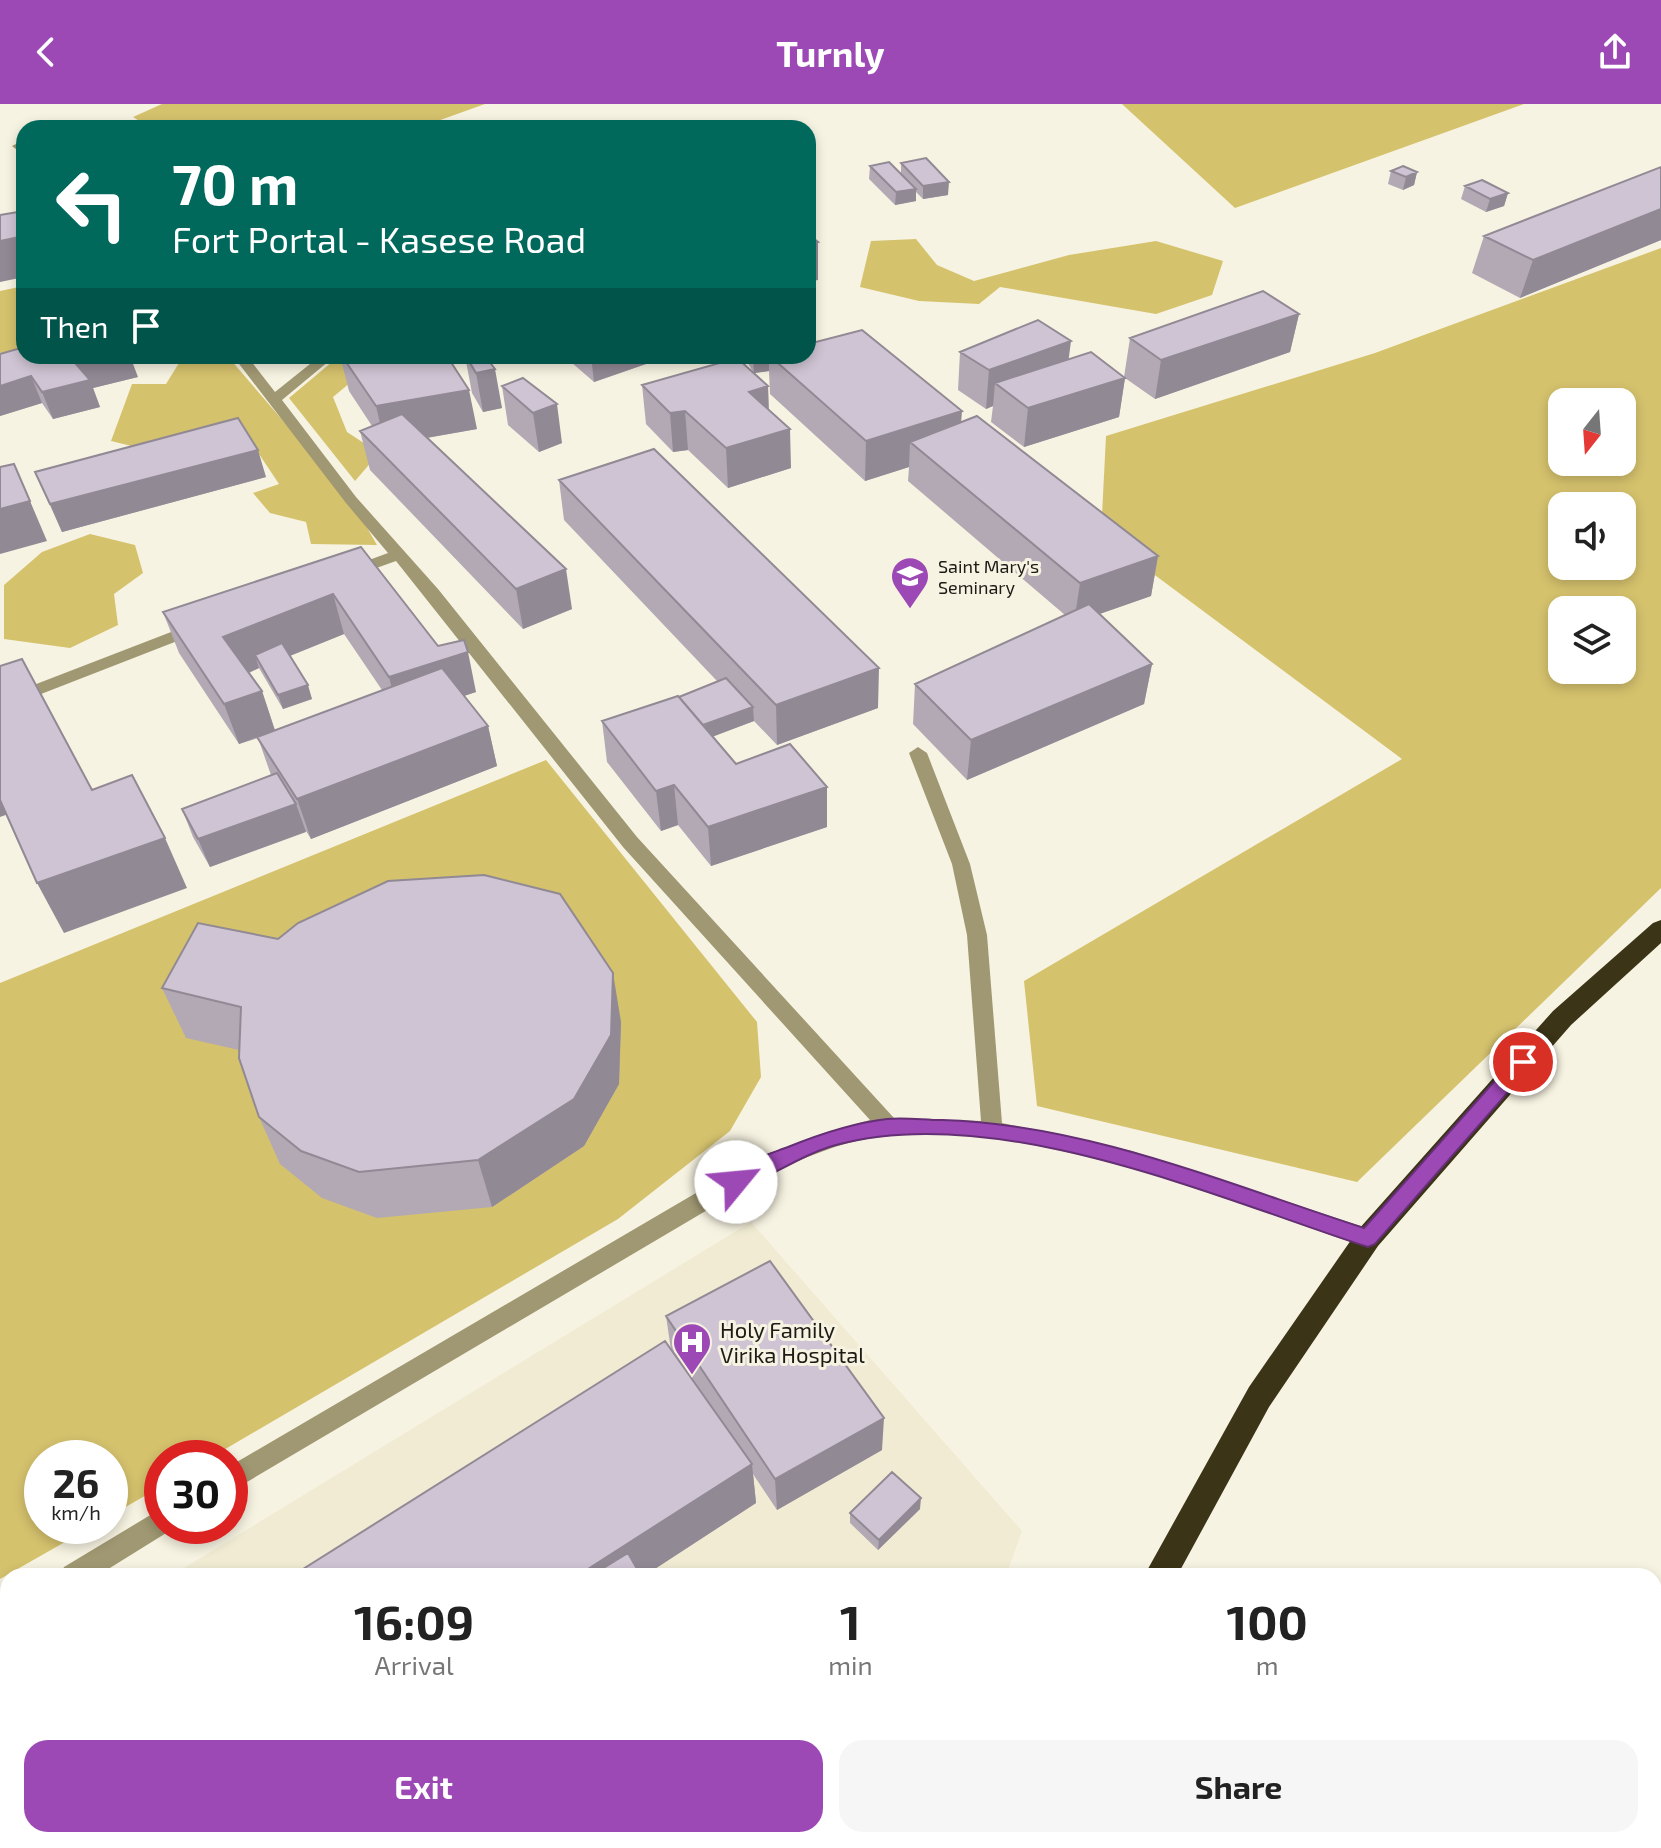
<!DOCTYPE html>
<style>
:root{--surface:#fff;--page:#f6f6f6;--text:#222;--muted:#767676;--accent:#9c48b5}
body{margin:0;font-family:"Exo 2",sans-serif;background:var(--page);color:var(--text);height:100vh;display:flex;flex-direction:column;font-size:30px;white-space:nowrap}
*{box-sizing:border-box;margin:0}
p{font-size:26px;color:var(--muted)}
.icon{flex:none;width:44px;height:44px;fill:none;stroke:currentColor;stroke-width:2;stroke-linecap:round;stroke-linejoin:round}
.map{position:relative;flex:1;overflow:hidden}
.side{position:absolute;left:0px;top:1464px;width:1662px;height:280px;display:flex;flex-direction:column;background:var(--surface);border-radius:24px 24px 0 0;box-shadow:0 4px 12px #0003}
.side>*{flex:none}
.guide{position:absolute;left:16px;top:16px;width:800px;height:244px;border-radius:24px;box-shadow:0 4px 12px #0003;background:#00695c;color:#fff;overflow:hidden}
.needle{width:52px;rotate:197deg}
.fabs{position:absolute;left:1548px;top:284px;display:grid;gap:16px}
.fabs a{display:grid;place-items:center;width:88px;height:88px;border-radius:16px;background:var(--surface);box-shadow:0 4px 12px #0003;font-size:40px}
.speed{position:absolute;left:24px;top:1336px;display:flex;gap:16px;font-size:40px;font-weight:700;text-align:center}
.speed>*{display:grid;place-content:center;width:104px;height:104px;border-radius:50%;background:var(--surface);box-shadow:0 4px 12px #0003;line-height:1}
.speed small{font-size:20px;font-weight:400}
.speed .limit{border:12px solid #d22;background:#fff;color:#111}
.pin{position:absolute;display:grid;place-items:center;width:68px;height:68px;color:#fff;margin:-34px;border:4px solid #fff;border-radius:50%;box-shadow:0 2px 8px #0007}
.me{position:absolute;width:88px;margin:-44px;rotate:62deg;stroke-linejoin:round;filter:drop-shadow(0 0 6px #0008)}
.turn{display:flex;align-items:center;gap:28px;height:168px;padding:0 24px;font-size:36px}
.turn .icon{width:104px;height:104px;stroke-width:2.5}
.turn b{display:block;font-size:56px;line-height:68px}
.then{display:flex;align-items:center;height:76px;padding:0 24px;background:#0003;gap:16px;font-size:30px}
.eta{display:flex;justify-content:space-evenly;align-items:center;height:136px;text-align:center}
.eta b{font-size:48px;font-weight:700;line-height:56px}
.primary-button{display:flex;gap:16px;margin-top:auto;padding:16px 24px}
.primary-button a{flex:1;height:92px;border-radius:24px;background:var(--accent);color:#fff;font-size:32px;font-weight:700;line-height:92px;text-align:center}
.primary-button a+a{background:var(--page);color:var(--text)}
header{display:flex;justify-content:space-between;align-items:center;height:104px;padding:0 24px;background:var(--accent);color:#fff;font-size:36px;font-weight:700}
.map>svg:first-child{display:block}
.built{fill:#f0ebd2}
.green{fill:#d5c26d;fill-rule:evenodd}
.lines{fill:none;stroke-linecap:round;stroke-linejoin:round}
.street{fill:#a09872;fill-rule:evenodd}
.highway{fill:#3b3416;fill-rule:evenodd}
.wall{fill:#b2a9b5;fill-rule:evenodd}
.shaded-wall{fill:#918994}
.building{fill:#cfc4d3;stroke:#918994;stroke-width:2}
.route{fill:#9c48b5;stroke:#652f76;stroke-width:2}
.labels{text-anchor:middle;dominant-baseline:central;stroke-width:6;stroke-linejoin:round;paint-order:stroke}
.far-poi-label{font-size:18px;fill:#1c1b15;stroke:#f7f3e2;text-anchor:start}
.poi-label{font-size:22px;fill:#1c1b15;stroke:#f7f3e2;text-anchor:start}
</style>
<header><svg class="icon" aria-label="back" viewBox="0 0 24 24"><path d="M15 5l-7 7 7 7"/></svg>Turnly<svg class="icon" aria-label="share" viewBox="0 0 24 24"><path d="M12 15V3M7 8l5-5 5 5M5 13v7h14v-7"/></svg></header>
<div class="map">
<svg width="1661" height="1744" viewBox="0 0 1661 1744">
<rect width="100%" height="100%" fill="#f7f3e2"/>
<path class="built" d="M751 1118 1022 1427 1006 1472H171Z
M8 1572V1736H913L911 1744H0V1577Z"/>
<path class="green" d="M162 0H485L418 24H150L133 13Z
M1122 0H1524L1235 104Z
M916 135 937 161 974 177 1069 151 1156 137 1223 157 1212 191 1156 210 1000 183 979 200 919 197 860 183 871 137Z
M1661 144V784L1357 1078 1037 1002 1024 877 1402 655 1101 431 1106 332 1375 249ZM1562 298H1622V358H1562ZM1562 402H1622V462H1562ZM1562 506H1622V566H1562Z
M24 182V248L0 249V187Z
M168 252 230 255 351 396 377 441 311 440 306 418 270 409 253 389 279 380 251 338 148 346 111 337 132 280H166L179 259Z
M339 252H391L368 264 333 293 347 328 379 349 355 377 289 294Z
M90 430 135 441 143 469 114 490 118 521 70 544 4 535V481L42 448Z
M546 656 757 918 761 973 730 1027 618 1115 210 1354H162V1382L110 1412V1354H42V1422H93L0 1475V879Z"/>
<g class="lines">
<path class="street" d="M18 39 24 41V51L12 42Z
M233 252H247L275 288 320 252H335L282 296 356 393 438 485 637 733 894 1014 981 1017 967 831 952 760 909 649 918 643 927 649 970 760 987 831 1002 1019 1132 1047 1376 1127 1379 1134 1376 1141 1368 1144C1225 1096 1025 1011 873 1034 837 1039 803 1055 770 1069L230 1388V1362L754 1055 824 1029 870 1016 623 743 396 457 354 472H342V466L388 449 346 399Z
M197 518 203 519V527L0 606V594Z
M162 1404V1422H173L171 1426 97 1472H60L64 1463Z
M8 1499V1527L0 1530V1502Z"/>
<path class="highway" d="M1661 816V839L1571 921 1378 1142 1269 1303 1177 1472H1144L1249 1283 1358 1126 1553 907 1653 819Z
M1017 1736H1052L1049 1744H1014Z"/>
</g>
<path class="wall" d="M901 59 948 91 923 95 916 88V97L895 101 869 75 870 62 901 69Z
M1661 63V136L1520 194 1472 169 1484 132Z
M1391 67 1417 68 1414 81 1403 86 1388 80Z
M1465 82 1508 89 1504 102 1486 108 1461 95Z
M1299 210 1290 248 1155 295 1125 274 1119 313 1024 343 991 318 993 302 986 305 958 286 960 248 1069 255 1124 273 1130 234Z
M0 250 138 273 93 284 100 303 53 315 42 299 0 312Z
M340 252H401L405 259 477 325 427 334 572 505 523 525 370 366 360 327 372 322 349 287Z
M465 252H485L502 304 483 308 472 289Z
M564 252H669L594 278Z
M744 252H808L961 318 1158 452 1151 492 1099 510 1152 560 1144 600 967 676 913 620 915 580 1065 511 908 377 909 363 865 377 770 290 769 267 754 269 768 282 769 306 791 364 728 384 688 346 673 348 646 320 642 281 753 268Z
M523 274 562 339 539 348 508 321 502 282Z
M35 368 266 373 62 428Z
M559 376 878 604 777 641 754 617 713 632 736 660 827 683V723L711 762 678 721 661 727 607 658 602 617 679 593 717 577 564 416Z
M361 443 438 542 476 588 464 592 488 622 497 662 311 735 306 727 210 763 193 733 182 705 271 671 258 634 239 640 179 549 163 508ZM344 530 382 586 275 626 262 587 249 569 259 564 283 605 312 595 290 552Z
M278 835 621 918 619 980 584 1042 492 1103 377 1114 322 1094 280 1060 259 1013 239 946 186 934 162 884Z
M666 1212 882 1346 777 1406 753 1370 756 1399 644 1472H292L671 1246Z
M920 1405 878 1446 850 1419V1409Z"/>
<path class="shaded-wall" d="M1417 68 1414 81 1403 86 1406 73Z
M949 78 948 91 923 95V82Z
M916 85V97L895 101 896 88Z
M1508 89 1504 102 1486 108 1490 95Z
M1661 105V136L1520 194 1533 156Z
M24 132V173L0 178V137Z
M818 138V176L808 178V140Z
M1299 210 1290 248 1155 295 1161 256Z
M1071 237 1066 276 995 279 993 302 986 305 989 266Z
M106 252H130L138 273 93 284 100 303 53 315 42 288 76 260Z
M591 252H669L594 278Z
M753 252H769V267L754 269Z
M495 265 502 304 483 308 476 269Z
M31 272 42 299 0 312V282Z
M1125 274 1119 313 1024 343 1028 304Z
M768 282 769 321 749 288Z
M469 286 477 325 385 341 376 302Z
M557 300 562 339 539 348 533 309Z
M685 307 688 346 673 348 670 309Z
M962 307 959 346 910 338 909 363 865 377 866 337Z
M790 325 791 364 728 384 726 344Z
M258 346 266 373 62 428 50 400Z
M30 397 47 437 0 450V405Z
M1158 452 1151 492 1074 519 1080 479Z
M566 465 572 505 523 525 516 485Z
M333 490 344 530 262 563 255 551 259 564 237 574 223 533Z
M468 548 476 588 399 613 389 573Z
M1152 560 1144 600 967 676 971 636Z
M879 564 878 604 777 641 776 601Z
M308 581 312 595 283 605 278 591Z
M262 587 275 627 239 640 224 600Z
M753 603 754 617 691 641 690 627Z
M488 622 497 662 311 735 297 695Z
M674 681 678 721 661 727 656 687Z
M827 683V723L711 762 708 723Z
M0 689 11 709 0 713Z
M296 700 306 728 210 763 198 735Z
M165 734 187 784 64 829 37 779Z
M613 869 621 918 619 980 584 1042 492 1103 478 1056Z
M884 1314 882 1346 777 1406 775 1375Z
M752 1360 756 1399 644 1472H577Z
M921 1394 920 1405 878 1446 879 1436Z
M48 1736H64L67 1744H51Z
M183 1736H238L225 1744H193Z
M763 1736H781L782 1744H751Z"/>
<path class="building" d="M926 54 949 78 923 82 901 59Z
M889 58 916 85 896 88 870 62Z
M1403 62 1417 68 1406 73 1391 67Z
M1661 63V105L1533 156 1484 132Z
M1482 76 1508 89 1490 95 1465 82Z
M24 107V132L0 137V111Z
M808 130 818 138 808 140Z
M1263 187 1299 210 1161 256 1130 234Z
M1038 216 1071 237 989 266 960 248Z
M862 226 962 307 866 337 770 252H808V240Z
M24 243V252H106L76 260 90 276 42 288 31 272 0 282V250Z
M1091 248 1125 274 1028 304 995 279Z
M342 252H401L405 259 447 252 469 286 376 302Z
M466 252H485L495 265 476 269Z
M737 254 768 282 749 288 790 325 726 344 685 307 670 309 642 281Z
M523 274 557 300 533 309 502 282Z
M402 310 566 465 516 485 360 327Z
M977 312 1158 452 1080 479 910 338Z
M238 314 258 346 50 400 35 368Z
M654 345 879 564 776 601 559 376Z
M14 360 30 397 0 405V363Z
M361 443 438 542 464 536 468 548 389 573 333 490 223 533 262 587 224 600 163 508Z
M1089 500 1152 560 971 636 915 580Z
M282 539 308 581 278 591 255 551Z
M22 555 92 686 132 671 165 734 37 779 0 696V562Z
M442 564 488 622 297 695 257 633Z
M726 574 753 603 703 621 679 593Z
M678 592 736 660 790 640 827 683 708 723 674 681 656 687 602 617Z
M277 669 296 700 198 735 182 705Z
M484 771 560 790 613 869 611 931 574 995 478 1056 359 1068 301 1047 259 1013 239 954 241 903 162 884 198 819 278 835 298 819 388 777Z
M770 1157 884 1314 775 1375 666 1212Z
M665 1237 752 1360 577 1472H292Z
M892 1368 921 1394 879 1436 850 1409Z
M628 1449 641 1472H598L597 1468Z
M14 1736H48L51 1744H0Z
M396 1736H763L751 1744H384Z"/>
<path class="route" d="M1523 950 1530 953V963L1375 1140 1368 1143C1215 1093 996 997 836 1041 800 1051 770 1074 736 1086L726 1078C735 1059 770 1050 788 1043 820 1030 852 1019 887 1015 905 1013 924 1016 942 1016 1087 1020 1227 1080 1364 1124L1516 953Z"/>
<defs>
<symbol id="school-pin" viewBox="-11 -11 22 30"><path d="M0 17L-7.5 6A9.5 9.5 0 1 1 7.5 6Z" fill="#9c48b5" stroke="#f7f3e2"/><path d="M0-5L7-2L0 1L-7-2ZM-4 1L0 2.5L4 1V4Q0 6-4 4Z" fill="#fff"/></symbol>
<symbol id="hospital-pin" viewBox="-11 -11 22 30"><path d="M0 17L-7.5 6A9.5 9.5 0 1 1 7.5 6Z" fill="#9c48b5" stroke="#f7f3e2"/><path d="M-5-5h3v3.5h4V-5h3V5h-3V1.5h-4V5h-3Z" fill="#fff"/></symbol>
</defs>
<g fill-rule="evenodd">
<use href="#school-pin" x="888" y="450" width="44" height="60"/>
<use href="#hospital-pin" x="670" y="1216" width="44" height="60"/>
</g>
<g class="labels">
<g class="far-poi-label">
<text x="938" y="462">Saint Mary's<tspan x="938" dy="21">Seminary</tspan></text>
</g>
<g class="poi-label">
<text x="720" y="1225">Holy Family<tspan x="720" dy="25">Virika Hospital</tspan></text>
</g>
</g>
</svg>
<div class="fabs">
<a><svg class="needle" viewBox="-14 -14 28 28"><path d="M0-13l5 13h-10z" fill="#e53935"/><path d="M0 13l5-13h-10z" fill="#767676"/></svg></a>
<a><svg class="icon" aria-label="sound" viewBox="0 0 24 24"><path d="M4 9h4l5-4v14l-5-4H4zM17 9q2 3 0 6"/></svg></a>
<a><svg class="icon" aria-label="layers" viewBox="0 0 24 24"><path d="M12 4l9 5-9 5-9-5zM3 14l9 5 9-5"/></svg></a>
</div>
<div class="speed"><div>26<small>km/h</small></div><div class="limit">30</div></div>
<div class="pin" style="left:1523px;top:958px;background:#d93025"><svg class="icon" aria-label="arrive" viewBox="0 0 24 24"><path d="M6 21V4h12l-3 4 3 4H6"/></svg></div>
<svg class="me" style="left:736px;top:1078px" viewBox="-20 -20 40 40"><circle r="19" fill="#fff"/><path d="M0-13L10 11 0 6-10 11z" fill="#9c48b5"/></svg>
<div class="guide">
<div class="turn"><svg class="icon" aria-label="left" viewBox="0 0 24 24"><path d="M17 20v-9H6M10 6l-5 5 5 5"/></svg><div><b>70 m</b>Fort Portal - Kasese Road</div></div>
<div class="then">Then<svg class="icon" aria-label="arrive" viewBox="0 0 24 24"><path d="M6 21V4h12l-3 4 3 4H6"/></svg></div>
</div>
<section class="side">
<div class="eta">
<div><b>16:09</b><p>Arrival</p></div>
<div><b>1</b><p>min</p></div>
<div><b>100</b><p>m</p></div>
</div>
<div class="primary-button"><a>Exit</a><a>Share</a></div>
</section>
</div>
